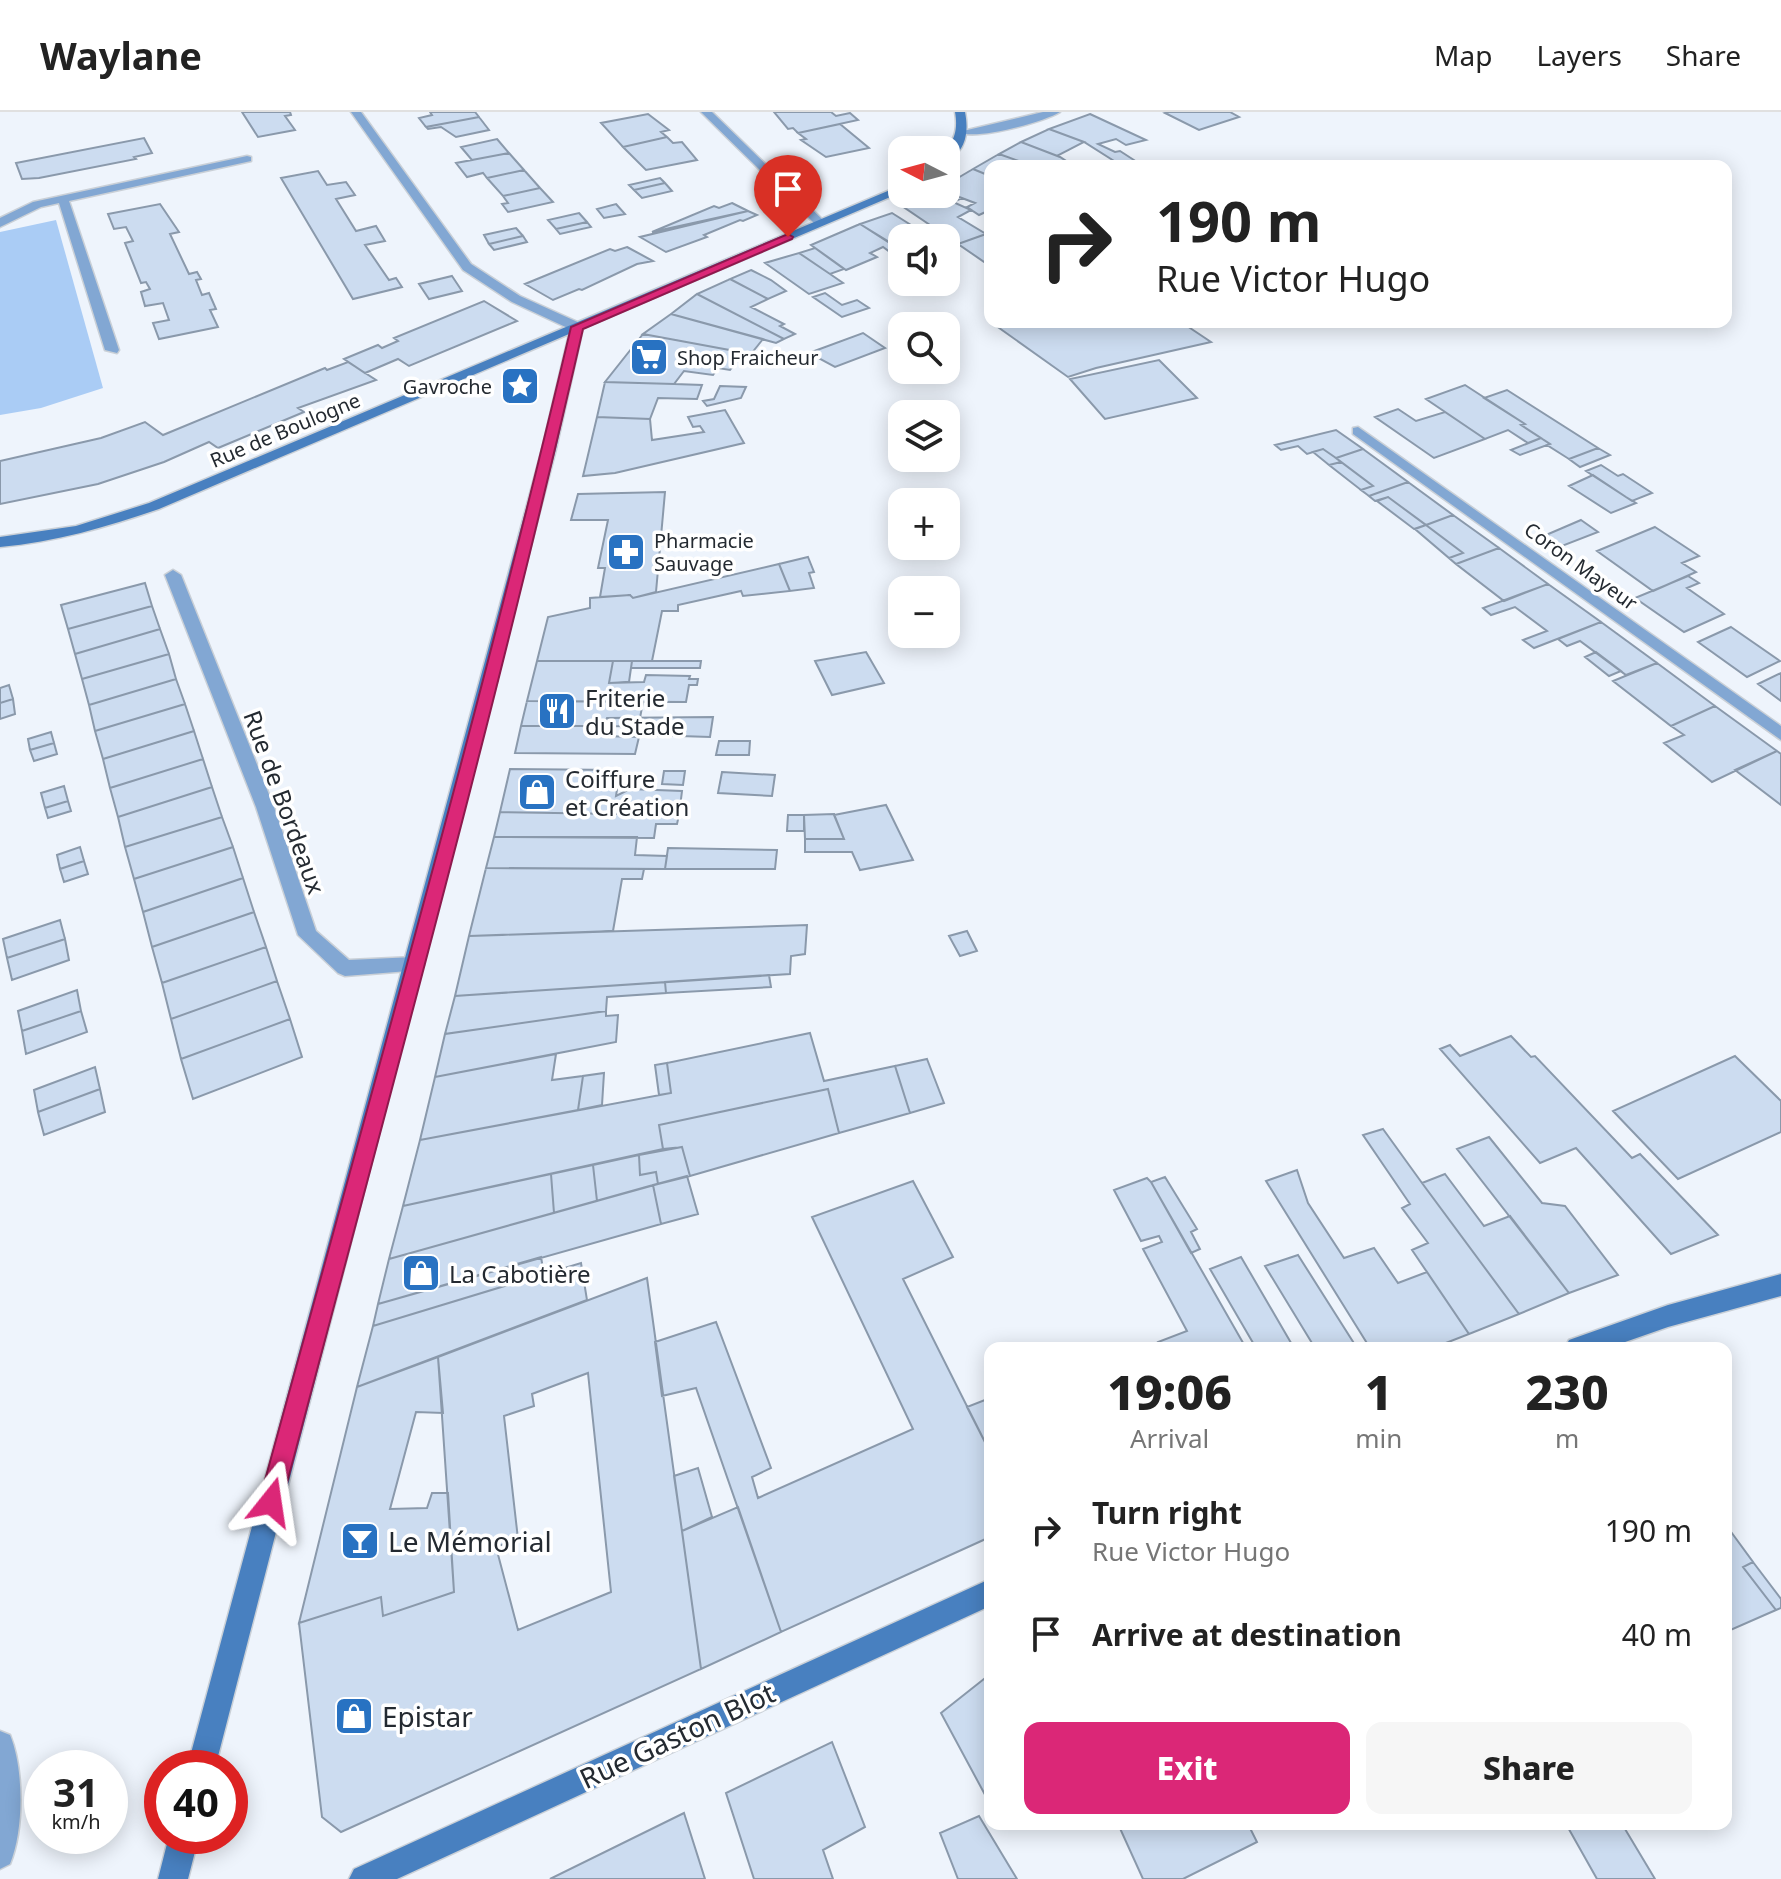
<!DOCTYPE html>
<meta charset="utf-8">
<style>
:root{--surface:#fff;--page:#f6f6f6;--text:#222;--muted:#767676;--line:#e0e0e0;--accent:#db2777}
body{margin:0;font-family:"Noto Sans",sans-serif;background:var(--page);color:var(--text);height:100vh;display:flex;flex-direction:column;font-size:30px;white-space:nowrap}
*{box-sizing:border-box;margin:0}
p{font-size:26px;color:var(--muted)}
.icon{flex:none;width:44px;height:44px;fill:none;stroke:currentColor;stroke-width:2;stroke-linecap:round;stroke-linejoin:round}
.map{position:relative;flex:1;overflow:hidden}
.details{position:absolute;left:984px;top:1230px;width:748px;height:488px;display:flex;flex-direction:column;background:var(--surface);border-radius:16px;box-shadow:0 4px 20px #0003}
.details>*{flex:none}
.banner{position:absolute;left:984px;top:48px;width:748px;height:168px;border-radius:16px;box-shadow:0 4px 20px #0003;background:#fff;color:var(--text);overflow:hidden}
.needle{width:52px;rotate:276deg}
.tools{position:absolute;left:888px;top:24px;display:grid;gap:16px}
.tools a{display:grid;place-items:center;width:72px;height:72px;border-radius:16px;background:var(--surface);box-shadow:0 4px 20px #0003;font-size:40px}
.speed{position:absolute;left:24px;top:1638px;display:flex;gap:16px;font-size:40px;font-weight:700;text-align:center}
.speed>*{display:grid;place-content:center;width:104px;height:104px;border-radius:50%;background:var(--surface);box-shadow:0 4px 20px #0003;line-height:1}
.speed small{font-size:20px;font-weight:400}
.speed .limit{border:12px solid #d22;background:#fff;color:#111}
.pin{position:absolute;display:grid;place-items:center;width:68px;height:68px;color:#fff;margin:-82px -34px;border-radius:50% 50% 50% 0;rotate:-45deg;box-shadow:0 0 8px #0007}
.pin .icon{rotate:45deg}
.me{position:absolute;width:88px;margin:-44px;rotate:15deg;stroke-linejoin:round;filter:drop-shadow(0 0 6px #0008)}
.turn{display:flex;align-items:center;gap:28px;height:168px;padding:0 40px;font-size:36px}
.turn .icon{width:104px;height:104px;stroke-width:2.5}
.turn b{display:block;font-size:56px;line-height:68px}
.eta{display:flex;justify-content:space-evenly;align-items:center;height:136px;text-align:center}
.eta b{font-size:48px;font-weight:800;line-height:56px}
.action{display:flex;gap:16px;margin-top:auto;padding:16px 40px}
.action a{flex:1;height:92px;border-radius:16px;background:var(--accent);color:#fff;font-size:32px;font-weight:800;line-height:92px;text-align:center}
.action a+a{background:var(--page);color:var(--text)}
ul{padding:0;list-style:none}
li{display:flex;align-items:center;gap:24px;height:104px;padding:0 40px}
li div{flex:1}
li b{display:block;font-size:30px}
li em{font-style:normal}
header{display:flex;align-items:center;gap:48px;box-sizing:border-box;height:112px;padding:0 40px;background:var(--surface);border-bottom:2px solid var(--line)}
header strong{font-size:38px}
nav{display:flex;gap:44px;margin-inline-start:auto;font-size:28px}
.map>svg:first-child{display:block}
.green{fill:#aaccf5}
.building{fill:#ccdcf0;stroke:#8a99ab;stroke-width:2;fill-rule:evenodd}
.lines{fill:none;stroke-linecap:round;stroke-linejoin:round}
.lane-casing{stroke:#cad0d7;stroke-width:3}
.street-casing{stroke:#cad0d7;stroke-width:3}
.secondary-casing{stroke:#cad0d7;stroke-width:3}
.lane{fill:#82a7d3;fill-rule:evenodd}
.street{fill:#82a7d3;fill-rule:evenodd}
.secondary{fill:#4880c0;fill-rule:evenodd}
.route{fill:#db2777;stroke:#8e194d;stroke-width:2}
.labels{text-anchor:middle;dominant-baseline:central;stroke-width:7;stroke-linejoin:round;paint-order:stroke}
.far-poi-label{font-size:20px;fill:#242a31;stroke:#fff;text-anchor:start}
.far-street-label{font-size:20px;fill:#242a31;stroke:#fff}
.poi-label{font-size:24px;fill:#242a31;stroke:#fff;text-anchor:start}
.street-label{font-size:24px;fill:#242a31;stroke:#fff}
.near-poi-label{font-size:28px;fill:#242a31;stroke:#fff;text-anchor:start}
.near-street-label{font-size:28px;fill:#242a31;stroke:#fff}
</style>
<header>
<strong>Waylane</strong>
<nav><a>Map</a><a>Layers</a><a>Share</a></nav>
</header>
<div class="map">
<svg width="1781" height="1767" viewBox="0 0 1781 1767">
<rect width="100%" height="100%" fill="#eef4fc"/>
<path class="green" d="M56 108 103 276 41 296 0 303V120Z"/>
<path class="building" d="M242 0H290L291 3 285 4 295 18 258 25Z
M430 0H475L479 5 426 15 419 6 432 3Z
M774 0H831L836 4 850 1 858 8 798 21 793 16 788 17Z
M1169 0H1230L1239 5 1199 18 1165 1Z
M648 2 669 18 661 20 667 25 623 35 601 11Z
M1090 2 1146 28 1126 33 1116 27 1098 32 1115 40 1120 39 1137 50 1122 54 1084 30 1049 17Z
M479 5 489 18 456 25 441 15 428 17 426 15Z
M840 12 869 36 826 45 801 28 806 27 798 21Z
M1049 17 1084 30 1057 44 1021 30Z
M667 25 673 31 682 30 697 48 646 58 623 35Z
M144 26 152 41 134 45 136 47 39 66 22 67 16 51Z
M497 27 509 41 456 51 472 48 461 35Z
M1021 30 1060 45 1074 54 1053 51 1033 54 999 42Z
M509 41 524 58 487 66 483 61 467 65 456 51Z
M999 42 1033 54H990V64L973 57Z
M973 57 990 64V98L979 103 967 95 975 91 946 80V73Z
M524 58 540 76 503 84 487 66Z
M318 59 327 73 346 70 355 83 336 87 356 119 376 114 385 129 365 133 389 168 396 166 402 175 353 187 281 66Z
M660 66 665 71 634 78 629 73Z
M665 71 672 79 642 86 634 78Z
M540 76 553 90 508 100 502 92 508 91 503 84Z
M946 80 962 86 953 90 971 98 958 105 986 122 958 132 905 96 929 82Z
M732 91 748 99 652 120 714 94 719 96Z
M160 92 179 120 170 122 189 162 197 160 201 167 196 168 202 183 209 181 216 197 210 198 218 215 159 227 153 211 169 208 163 191 145 194 141 180 150 177 146 170 141 171 125 131 133 129 126 115 114 117 108 102Z
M616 92 625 102 604 106 597 97Z
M748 99 757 103 743 109 740 108 704 123 707 125 666 140 640 125Z
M579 101 587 110 556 117 548 108Z
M892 101 922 120 891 131 860 112Z
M587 110 591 115 560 122 556 117Z
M860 112 902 139V149L883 135 870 141 877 145 846 158 811 133Z
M516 116 523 124 489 132 484 123Z
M986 122 990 123V154L958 132Z
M523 124 527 130 494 138 489 132Z
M627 135 653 149 637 152 582 178 579 177 553 188 525 172 610 137 615 139Z
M815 136 844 157 830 162 799 141Z
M799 141 830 162 843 171 809 182 765 151Z
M751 158 771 168 786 179 768 187 730 167Z
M452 164 462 179 429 187 419 172Z
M730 167 768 187 751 195 784 212 780 214 795 222 784 227 697 182Z
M825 181 842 193 857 188 869 196 842 205 813 185Z
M697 182 784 227 776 231 671 202Z
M484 189 517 209 409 254 398 247 365 261 344 247 378 233 382 236 398 229 394 226Z
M671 202 763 227 751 242 643 222Z
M1003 210H1181L1211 230 1096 256 1068 265 995 213Z
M863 221 885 236 835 255 809 241Z
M643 222 751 242 745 250 737 249 730 258 718 256 713 263 684 259 674 272 605 270Z
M1159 248 1197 286 1105 307 1070 267Z
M348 250 376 268 298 296 304 300 218 336 209 330 164 350 98 372 0 392V349L101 326 145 310 163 323 325 256 327 258Z
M605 270 674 272 702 273 697 287 658 286 650 307 597 305Z
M1465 273 1525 312 1521 313 1541 326 1528 331 1508 318 1485 327 1426 287Z
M720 274 746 275 741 286 707 294 703 289 714 287Z
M1507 278 1598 336 1569 347 1547 333 1550 332 1521 313 1525 312 1484 286Z
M1398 297 1416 309 1445 300 1485 327 1434 346 1375 305Z
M725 298 744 331 615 361 583 364 597 305 650 307 652 328 704 320 700 314 693 315 688 305Z
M1336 318 1363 337 1336 346 1323 337 1307 342 1298 334 1281 338 1275 333Z
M1541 326 1550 332 1520 343 1511 338Z
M1598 336 1610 343 1580 355 1569 347Z
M1323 337 1336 346 1341 350 1329 353 1313 340Z
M1363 337 1408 370 1369 384 1361 378 1373 374 1336 346Z
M1341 350 1373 374 1361 378 1329 353Z
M1601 353 1618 364 1623 362 1652 381 1632 389 1586 359Z
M1593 363 1626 385 1636 391 1611 401 1569 374Z
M1408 370 1453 403 1426 413 1388 385 1375 389 1369 384Z
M665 380 656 480 633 486 630 483 600 485 605 456H598L608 408H571L578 382Z
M1388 385 1426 413 1414 417 1377 389Z
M1453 403 1499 436 1456 452 1449 446 1463 441 1426 413Z
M1581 408 1598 420 1562 434 1546 423Z
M1426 413 1463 441 1449 446 1415 417Z
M1655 415 1699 444 1682 451 1696 460 1653 479 1597 439Z
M1499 436 1548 472 1504 489 1456 452Z
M808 445 814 460 809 461 814 476 790 479 779 452Z
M779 452 790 479 743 484 741 479 678 493V499H662L652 549H537L548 505 590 496V486L630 483 633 486Z
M1688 464 1699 471 1687 476 1724 502 1684 520 1635 486Z
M145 471 152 494 68 517 61 493Z
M1548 472 1601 510 1534 536 1523 528 1547 519 1515 495 1491 503 1483 496Z
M152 494 160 517 75 542 68 517Z
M1601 510 1657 551 1626 563 1580 529 1567 534 1558 527Z
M1731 515 1780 549 1747 565 1698 530Z
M160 517 169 542 82 567 75 542Z
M866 540 884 571 832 583 815 549Z
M1596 540 1621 559 1609 564 1585 545Z
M169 542 176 567 89 593 82 567Z
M537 549H613L609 571 644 570 646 563 690 564 689 567H698L697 573H689L686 590 527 589Z
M613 549H632L629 570 609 571Z
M632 549H701L700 556H631Z
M1657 551 1715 594 1671 614 1613 569Z
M1781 561V589L1758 572Z
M176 567 185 592 95 619 89 593Z
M9 573 13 587 0 591V576Z
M13 587 15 602 0 607V591Z
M527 589 643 590 640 606H607L604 614H521Z
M185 592 194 619 103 647 95 619Z
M1715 594 1777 639 1712 670 1664 631 1684 623 1671 614Z
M713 605 710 625 680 624 679 615 604 614 607 606Z
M521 614H604L602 624 639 625 635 642 515 641Z
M644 615H679L680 624H642Z
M194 619 203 647 110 676 103 647Z
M51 620 54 631 30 638 28 627Z
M719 629H750L749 643H716Z
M54 631 57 642 34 649 30 638Z
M1777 639 1781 642V693L1735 658Z
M203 647 212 675 118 705 110 676Z
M510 657 620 658 616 684 630 677 682 679 679 703 500 700Z
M664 659H685L683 673 662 672Z
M722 660 775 663 772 684 718 681Z
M64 674 68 689 45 696 41 681Z
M212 675 222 705 125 735 118 705Z
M68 689 71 699 48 706 45 696Z
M886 693 913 748 860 758 852 740H805V727H844L834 703Z
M500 700 679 703 677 712H656L654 726 494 725Z
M834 702 844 727H805L804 703Z
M788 703H804V719H787Z
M222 705 233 735 134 767 125 735Z
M494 725H637L635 743 667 744 665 757 486 756Z
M80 735 84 749 60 757 57 743Z
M233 735 243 766 143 800 134 767Z
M668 736 777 738 775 757H665Z
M84 749 88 762 64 770 60 757Z
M486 756 644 757 642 767H622L613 819 469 824Z
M243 766 254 800 152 835 143 800Z
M254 800 266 835 162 871 152 835Z
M60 808 65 827 7 846 3 827Z
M807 813 805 842 791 844 790 862 455 884 469 824Z
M967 819 977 839 960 844 949 824Z
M65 827 69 848 12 868 7 846Z
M266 835 277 869 171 907 162 871Z
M769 863 771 875 666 881 665 870Z
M277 869 290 907 181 947 171 907Z
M665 870 666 881 607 885 606 899 445 922 455 884Z
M77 878 81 899 22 919 18 899Z
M81 899 87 920 26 942 22 919Z
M606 899V904L618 903 616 930 435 965 445 922Z
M290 907 302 945 193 987 181 947Z
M810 921 824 969 895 954 910 1001 839 1021 828 977 659 1013 663 1037 403 1094 420 1028 671 981 667 951Z
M1511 924 1531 945 1535 944 1632 1046 1640 1042 1718 1123 1671 1142 1576 1036 1540 1051 1440 937 1450 933 1460 944Z
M556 942 552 968 583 964 578 998 420 1028 435 965Z
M1735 944 1781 989V1020L1678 1067 1613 999Z
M927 947 944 991 910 1001 895 954Z
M667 951 671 981 659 983 655 953Z
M95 955 100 977 38 1000 34 978Z
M604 961 602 993 578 998 583 964Z
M100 977 105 1000 44 1023 38 1000Z
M828 977 839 1021 690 1064 682 1035 663 1037 659 1013Z
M1383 1017 1422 1071 1519 1202 1469 1222 1412 1138 1428 1131 1402 1096 1410 1092 1363 1023Z
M1489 1025 1542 1091 1565 1094 1618 1163 1569 1181 1457 1037Z
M682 1035 690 1064 658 1072 656 1060 640 1063 639 1043Z
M639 1043 640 1063 656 1060 658 1072 597 1089 593 1053Z
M593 1053 597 1089 554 1101 551 1062Z
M1297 1058 1308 1091 1344 1146 1374 1136 1398 1171 1427 1160 1469 1222 1433 1236H1370L1266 1069Z
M551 1062 554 1101 389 1147 403 1094Z
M1445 1062 1484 1114 1510 1104 1569 1181 1519 1202 1422 1071Z
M687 1064 698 1102 661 1112 653 1073Z
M1165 1065 1197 1117 1191 1120 1200 1137 1191 1141 1151 1070Z
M1147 1066 1151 1070 1246 1236H1161L1158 1230 1187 1219 1143 1137 1162 1130 1159 1124 1141 1129 1114 1078Z
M913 1069 953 1145 903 1167 990 1340V1425L781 1520 696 1276 662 1284 655 1230 716 1210 771 1356 752 1365 758 1386 913 1317 812 1105Z
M653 1073 661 1112 378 1192 389 1147Z
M1298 1143 1357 1236H1315L1265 1154Z
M541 1145 544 1162 373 1214 378 1192Z
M1241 1145 1294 1236H1256L1210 1157Z
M581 1151 587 1188 357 1275 373 1214Z
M647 1166 701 1557 341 1720 322 1705 299 1511 381 1485 383 1504 454 1480 438 1245ZM588 1261 611 1480 518 1518 496 1435 518 1427 504 1304 534 1294 532 1282Z
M438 1245 443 1301 416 1300 390 1397 427 1396 432 1381H448L454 1480 383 1504 381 1485 299 1511 357 1275Z
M990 1286V1340L967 1295Z
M698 1356 712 1405 682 1419 674 1364Z
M738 1395 781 1520 701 1557 682 1419Z
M1726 1413 1753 1450 1743 1455 1776 1498 1726 1520Z
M1753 1450 1781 1487V1496L1776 1498 1743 1455Z
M990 1555V1692L941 1601 989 1563 986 1557Z
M832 1630 865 1715 823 1738 833 1767H754L726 1681Z
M684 1701 705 1767H550Z
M979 1704 1017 1767H958L940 1721Z
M1118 1712H1248L1257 1730 1183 1767H1143Z
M1566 1712H1622L1655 1767H1597Z"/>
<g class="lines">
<defs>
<path id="lane" d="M247 44 251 45V49L69 89 119 238 117 241 105 238 59 91 41 95 0 115V106L33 90Z"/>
<path id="street" d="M351 0H361L471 152 520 184 582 212V218H572L512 190 463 158Z
M701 0H712L824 109V113H816Z
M1043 0H1060C1044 10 974 29 959 20Z
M1358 315 1781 614V628L1353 322V316Z
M173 458 181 463 274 695 316 819 349 848 414 845 421 848 424 853 421 858 345 864 338 861 298 823 256 695 165 463Z
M0 1619 10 1623C24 1657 24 1718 10 1752L0 1757Z"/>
<path id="secondary" d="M955 0H965C969 20 966 40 946 49 946 31 960 28 955 0Z
M902 73V80L583 216 556 337 215 1656H187L542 337 569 222 159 397C107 415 55 430 0 435V425L76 414 149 391Z
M1781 1162V1184L1668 1215 1608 1236H1565L1569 1228 1668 1193Z
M990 1467V1494L397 1767H349L354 1757Z
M169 1724H199L188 1767H158Z"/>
</defs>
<use href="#lane" class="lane-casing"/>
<use href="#street" class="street-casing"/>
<use href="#secondary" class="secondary-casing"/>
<use href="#lane" class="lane"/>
<use href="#street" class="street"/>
<use href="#secondary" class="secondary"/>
</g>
<path class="route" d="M788 122 793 125 792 127 583 217C493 610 385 1000 282 1390L279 1398 271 1401 263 1398 259 1390C366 999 478 609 571 215Z"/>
<defs>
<symbol id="supermarket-square" viewBox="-11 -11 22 22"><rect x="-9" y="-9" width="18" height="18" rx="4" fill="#2872c2" stroke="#fff"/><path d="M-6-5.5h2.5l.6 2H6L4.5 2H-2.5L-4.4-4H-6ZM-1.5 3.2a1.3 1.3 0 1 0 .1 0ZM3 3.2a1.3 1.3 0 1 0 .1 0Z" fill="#fff"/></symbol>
<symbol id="sight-square" viewBox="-11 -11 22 22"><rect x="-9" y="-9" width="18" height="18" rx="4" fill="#2872c2" stroke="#fff"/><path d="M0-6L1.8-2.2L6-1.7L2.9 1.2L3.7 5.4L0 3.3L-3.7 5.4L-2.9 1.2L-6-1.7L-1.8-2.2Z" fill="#fff"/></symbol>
<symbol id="pharmacy-square" viewBox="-11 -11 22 22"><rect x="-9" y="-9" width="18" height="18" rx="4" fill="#2872c2" stroke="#fff"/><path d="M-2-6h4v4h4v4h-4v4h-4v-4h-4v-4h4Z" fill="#fff"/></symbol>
<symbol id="restaurant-square" viewBox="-11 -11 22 22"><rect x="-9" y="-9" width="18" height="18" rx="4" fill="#2872c2" stroke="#fff"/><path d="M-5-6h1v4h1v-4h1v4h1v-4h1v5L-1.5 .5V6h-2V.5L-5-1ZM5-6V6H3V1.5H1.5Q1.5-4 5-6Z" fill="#fff"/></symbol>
<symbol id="shop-square" viewBox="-11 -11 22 22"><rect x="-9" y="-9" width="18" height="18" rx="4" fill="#2872c2" stroke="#fff"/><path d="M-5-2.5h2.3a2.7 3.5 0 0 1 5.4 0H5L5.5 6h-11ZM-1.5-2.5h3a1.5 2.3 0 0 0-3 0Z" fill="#fff"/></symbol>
<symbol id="bar-square" viewBox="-11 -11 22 22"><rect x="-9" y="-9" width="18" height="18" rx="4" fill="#2872c2" stroke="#fff"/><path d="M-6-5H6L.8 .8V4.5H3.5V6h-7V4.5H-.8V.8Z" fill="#fff"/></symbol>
</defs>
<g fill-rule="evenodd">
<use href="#supermarket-square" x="627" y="223" width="44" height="44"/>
<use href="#sight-square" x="498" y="252" width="44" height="44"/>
<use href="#pharmacy-square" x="604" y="418" width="44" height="44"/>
<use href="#restaurant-square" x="535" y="577" width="44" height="44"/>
<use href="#shop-square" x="515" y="658" width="44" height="44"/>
<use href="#shop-square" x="399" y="1139" width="44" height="44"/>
<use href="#bar-square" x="338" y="1407" width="44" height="44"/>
<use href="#shop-square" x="332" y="1582" width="44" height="44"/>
</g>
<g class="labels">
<g class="far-poi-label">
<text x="677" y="245">Shop Fraicheur</text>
<text x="492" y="274" text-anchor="end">Gavroche</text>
<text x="654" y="428">Pharmacie<tspan x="654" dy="23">Sauvage</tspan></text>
</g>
<g class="far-street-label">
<text transform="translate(285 318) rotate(-23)">Rue de Boulogne</text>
<text transform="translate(1581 454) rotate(36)">Coron Mayeur</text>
</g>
<g class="poi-label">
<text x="585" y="585">Friterie<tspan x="585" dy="28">du Stade</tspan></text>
<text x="565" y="666">Coiffure<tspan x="565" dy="28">et Création</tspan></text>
<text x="449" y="1161">La Cabotière</text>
</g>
<g class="street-label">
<text transform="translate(285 690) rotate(70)">Rue de Bordeaux</text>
</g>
<g class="near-poi-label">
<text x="388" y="1429">Le Mémorial</text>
<text x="382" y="1604">Epistar</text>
</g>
<g class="near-street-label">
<text transform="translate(677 1623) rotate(-25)">Rue Gaston Blot</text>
</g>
</g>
</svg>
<div class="tools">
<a><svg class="needle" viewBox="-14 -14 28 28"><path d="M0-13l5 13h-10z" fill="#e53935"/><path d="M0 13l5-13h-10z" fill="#767676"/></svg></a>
<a><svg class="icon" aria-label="sound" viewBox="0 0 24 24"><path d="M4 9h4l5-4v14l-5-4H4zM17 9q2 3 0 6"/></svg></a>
<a><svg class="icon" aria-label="search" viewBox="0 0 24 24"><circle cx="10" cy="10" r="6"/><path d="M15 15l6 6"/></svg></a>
<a><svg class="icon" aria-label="layers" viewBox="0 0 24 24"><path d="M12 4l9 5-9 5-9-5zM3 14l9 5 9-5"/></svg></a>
<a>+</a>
<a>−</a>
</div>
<div class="speed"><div>31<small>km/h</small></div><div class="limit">40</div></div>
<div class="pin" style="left:788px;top:125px;background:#d93025"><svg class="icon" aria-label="arrive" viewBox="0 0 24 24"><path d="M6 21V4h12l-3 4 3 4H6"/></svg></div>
<svg class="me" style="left:271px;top:1390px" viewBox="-20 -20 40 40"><path d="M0-17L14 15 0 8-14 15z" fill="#db2777" stroke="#fff" stroke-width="4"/></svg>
<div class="banner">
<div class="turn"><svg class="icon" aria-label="right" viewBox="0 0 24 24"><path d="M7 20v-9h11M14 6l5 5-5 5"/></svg><div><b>190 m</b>Rue Victor Hugo</div></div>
</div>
<section class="details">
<div class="eta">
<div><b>19:06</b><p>Arrival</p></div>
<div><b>1</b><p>min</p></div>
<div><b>230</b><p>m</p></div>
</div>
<ul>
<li><svg class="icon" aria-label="right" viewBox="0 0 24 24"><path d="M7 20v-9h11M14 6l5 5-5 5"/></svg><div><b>Turn right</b><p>Rue Victor Hugo</p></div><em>190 m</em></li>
<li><svg class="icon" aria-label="arrive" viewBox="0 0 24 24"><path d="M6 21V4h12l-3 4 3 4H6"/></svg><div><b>Arrive at destination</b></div><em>40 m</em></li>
</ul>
<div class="action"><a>Exit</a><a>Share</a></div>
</section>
</div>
